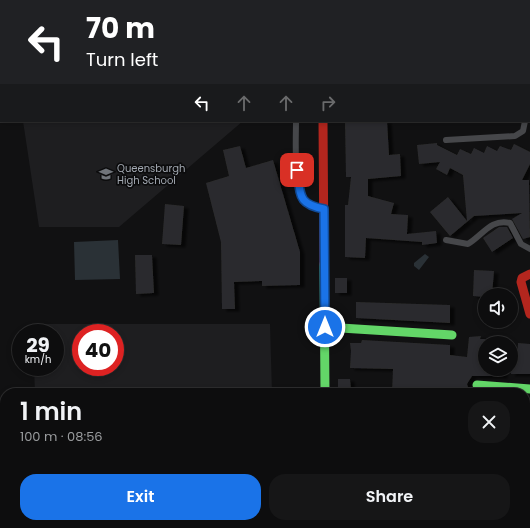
<!DOCTYPE html>
<meta charset="utf-8">
<style>
:root{--surface:#0d0d0e;--page:#161617;--text:#f1f3f6;--muted:#9a9c9e;--line:#2d2d2e;--accent:#1a73e8}
body{margin:0;font-family:Poppins,sans-serif;background:var(--page);color:var(--text);height:100vh;display:flex;flex-direction:column;font-size:15px;white-space:nowrap}
*{box-sizing:border-box;margin:0}
p{font-size:13px;color:var(--muted)}
.icon{flex:none;width:22px;height:22px;fill:none;stroke:currentColor;stroke-width:2;stroke-linecap:round;stroke-linejoin:round}
.map{position:relative;flex:1;overflow:hidden}
.sheet{position:absolute;left:0px;top:388px;width:530px;height:140px;display:flex;flex-direction:column;background:var(--surface);border-radius:16px 16px 0 0;box-shadow:0 2px 6px #0003,0 0 0 1px var(--line)}
.sheet>*{flex:none}
.top-card{position:absolute;left:0px;top:0px;width:530px;height:122px;box-shadow:0 2px 6px #0003,0 0 0 1px var(--line);background:#202124;color:#fff;overflow:hidden}
.fabs{position:absolute;left:478px;top:288px;display:grid;gap:8px}
.fabs a{display:grid;place-items:center;width:40px;height:40px;border-radius:50%;background:var(--surface);box-shadow:0 2px 6px #0003,0 0 0 1px var(--line);font-size:20px}
.speed{position:absolute;left:12px;top:324px;display:flex;gap:8px;font-size:20px;font-weight:700;text-align:center}
.speed>*{display:grid;place-content:center;width:52px;height:52px;border-radius:50%;background:var(--surface);box-shadow:0 2px 6px #0003,0 0 0 1px var(--line);line-height:1}
.speed small{font-size:10px;font-weight:400}
.speed .limit{border:6px solid #d22;background:#fff;color:#111}
.pin{position:absolute;display:grid;place-items:center;width:34px;height:34px;color:#fff;margin:-17px;border-radius:8px;box-shadow:0 2px 6px #0006}
.me{position:absolute;width:44px;margin:-22px;rotate:0deg;stroke-linejoin:round;filter:drop-shadow(0 0 3px #0008)}
.turn{display:flex;align-items:center;gap:14px;height:84px;padding:0 20px;font-size:18px}
.turn .icon{width:52px;height:52px;stroke-width:2.5}
.turn b{display:block;font-size:28px;line-height:34px}
.lanes{display:flex;align-items:center;height:38px;padding:0 20px;background:#0003;justify-content:center;gap:20px;direction:ltr}
.lanes .off{opacity:.35}
.round{display:grid;place-items:center;flex:none;width:42px;height:42px;border-radius:16px;background:var(--page)}
.summary{display:flex;align-items:center;justify-content:space-between;height:68px;padding:0 20px}
h1{font-size:24px;font-weight:600;line-height:30px}
.cta{display:flex;gap:8px;margin-top:auto;padding:8px 20px}
.cta a{flex:1;height:46px;border-radius:16px;background:var(--accent);color:#fff;font-size:16px;font-weight:600;line-height:46px;text-align:center}
.cta a+a{background:var(--page);color:var(--text)}
.map>svg:first-child{display:block}
.built{fill:#1e1e20;fill-rule:evenodd}
.water{fill:#2a3136}
.building{fill:#2c2c2d;filter:url(#shadow)}
.lines{fill:none;stroke-linecap:round;stroke-linejoin:round}
.lane{stroke:#46474a;stroke-width:6}
.street{stroke:#46474a;stroke-width:13}
.fast{stroke:#63d668;stroke-width:9}
.jam{stroke:#b3261e;stroke-width:9}
.route-casing{stroke:#114b97;stroke-width:10}
.route{stroke:#1a73e8;stroke-width:7}
.labels{text-anchor:middle;dominant-baseline:central;stroke-width:3.5;stroke-linejoin:round;paint-order:stroke}
.poi-label{font-size:10px;fill:#a3a9b2;stroke:#0c0c0d;text-anchor:start}
</style>
<div class="map">
<svg width="530" height="528" viewBox="0 0 530 528">
<defs>
<filter id="shadow"><feDropShadow dx="4.5" dy="2.5" stdDeviation="1" flood-color="#0009"/></filter>
</defs>
<rect width="100%" height="100%" fill="#111112"/>
<path class="built" d="M23 121H243L119 227H39Z
M34 324H270L272 393H35L34 367H55V333H34ZM81 333H115V367H81Z
M33 523H277V528H33Z"/>
<path class="water" d="M118 240 120 279 75 280 74 242Z
M425 254 429 257 419 270 414 266V263Z"/>
<path class="building" d="M345 121H387L389 155 400 154 401 176 368 179V196L394 203 391 214 408 215 407 234 436 231 437 243 422 245V242L366 238 365 258 345 257V205H348L351 177H346Z
M437 143V145L457 155 460 149 471 154 474 148 484 153 487 146 497 151 500 146 511 150 514 144 530 152V164L522 180H529L530 237 523 239 512 219 522 213 474 216 450 236 430 212 448 197 467 221 463 175 450 168 447 175 436 169 440 162 419 164 417 145Z
M240 146 246 168 273 160 300 252V285L262 286V281L234 282 235 309H222L221 242 206 183 229 176 223 150Z
M165 204 184 206 181 245 162 244Z
M499 227H507L513 238 492 252 483 238Z
M135 255H152L154 293 136 294Z
M474 270 494 271 492 295H485V297L473 296Z
M335 278H347V293H335Z
M356 302 450 305V323L356 318Z
M481 336 480 339H485V369H503V376H472L467 384 470 393H392L393 369 350 368 351 351 350 343H361L362 340 450 345V355L467 357 469 337Z
M518 343 530 344V374H511V361H517Z
M338 379H350L351 390H338Z"/>
<g class="lines">
<path class="lane" d="M267 0V1
M463 0V1
M296 121C296 140 293 190 306 204L323 208
M446 140 515 136 523 131 525 121
M446 240 468 244C482 236 491 218 510 223L521 244 530 249"/>
<path class="street" d="M321 0V1
M376 0V1
M147 1 151 0
M0 31H1
M529 90H530
M525 475H530
M328 523 329 528
M454 523V528"/>
<path class="fast" d="M324 264 325 393
M325 327 452 335
M477 385 530 389
M528 492V528"/>
<path class="jam" d="M323 121 324 264
M530 274 522 278 521 282 530 314"/>
</g>
<g class="lines">
<defs>
<path id="route" d="M297 170C301 195 297 204 324 209L325 327"/>
</defs>
<use href="#route" class="route-casing"/>
<use href="#route" class="route"/>
</g>
<defs>
<symbol id="school-bare" viewBox="-9 -9 18 18"><path d="M0-5L7-2L0 1L-7-2ZM-4 1L0 2.5L4 1V4Q0 6-4 4Z" fill="#70747a" stroke="#0c0c0d" stroke-width="2.5" paint-order="stroke"/></symbol>
</defs>
<g fill-rule="evenodd">
<use href="#school-bare" x="96" y="164" width="20" height="20"/>
</g>
<g class="labels">
<g class="poi-label">
<text x="117" y="168">Queensburgh<tspan x="117" dy="12">High School</tspan></text>
</g>
</g>
</svg>
<div class="fabs">
<a><svg class="icon" aria-label="sound" viewBox="0 0 24 24"><path d="M4 9h4l5-4v14l-5-4H4zM17 9q2 3 0 6"/></svg></a>
<a><svg class="icon" aria-label="layers" viewBox="0 0 24 24"><path d="M12 4l9 5-9 5-9-5zM3 14l9 5 9-5"/></svg></a>
</div>
<div class="speed"><div>29<small>km/h</small></div><div class="limit">40</div></div>
<div class="pin" style="left:297px;top:170px;background:#d93025"><svg class="icon" aria-label="arrive" viewBox="0 0 24 24"><path d="M6 21V4h12l-3 4 3 4H6"/></svg></div>
<svg class="me" style="left:325px;top:327px" viewBox="-20 -20 40 40"><circle r="17" fill="#1a73e8" stroke="#fff" stroke-width="3"/><path d="M0-11L8 9 0 5-8 9z" fill="#fff"/></svg>
<div class="top-card">
<div class="turn"><svg class="icon" aria-label="left" viewBox="0 0 24 24"><path d="M17 20v-9H6M10 6l-5 5 5 5"/></svg><div><b>70 m</b>Turn left</div></div>
<div class="lanes"><svg class="icon" aria-label="left" viewBox="0 0 24 24"><path d="M17 20v-9H6M10 6l-5 5 5 5"/></svg><svg class="icon off" aria-label="ahead" viewBox="0 0 24 24"><path d="M12 20V5M6 11l6-6 6 6"/></svg><svg class="icon off" aria-label="ahead" viewBox="0 0 24 24"><path d="M12 20V5M6 11l6-6 6 6"/></svg><svg class="icon off" aria-label="right" viewBox="0 0 24 24"><path d="M7 20v-9h11M14 6l5 5-5 5"/></svg></div>
</div>
<section class="sheet">
<div class="summary"><div><h1>1 min</h1><p>100 m · 08:56</p></div><a class="round"><svg class="icon" aria-label="close" viewBox="0 0 24 24"><path d="M6 6l12 12M18 6L6 18"/></svg></a></div>
<div class="cta"><a>Exit</a><a>Share</a></div>
</section>
</div>
